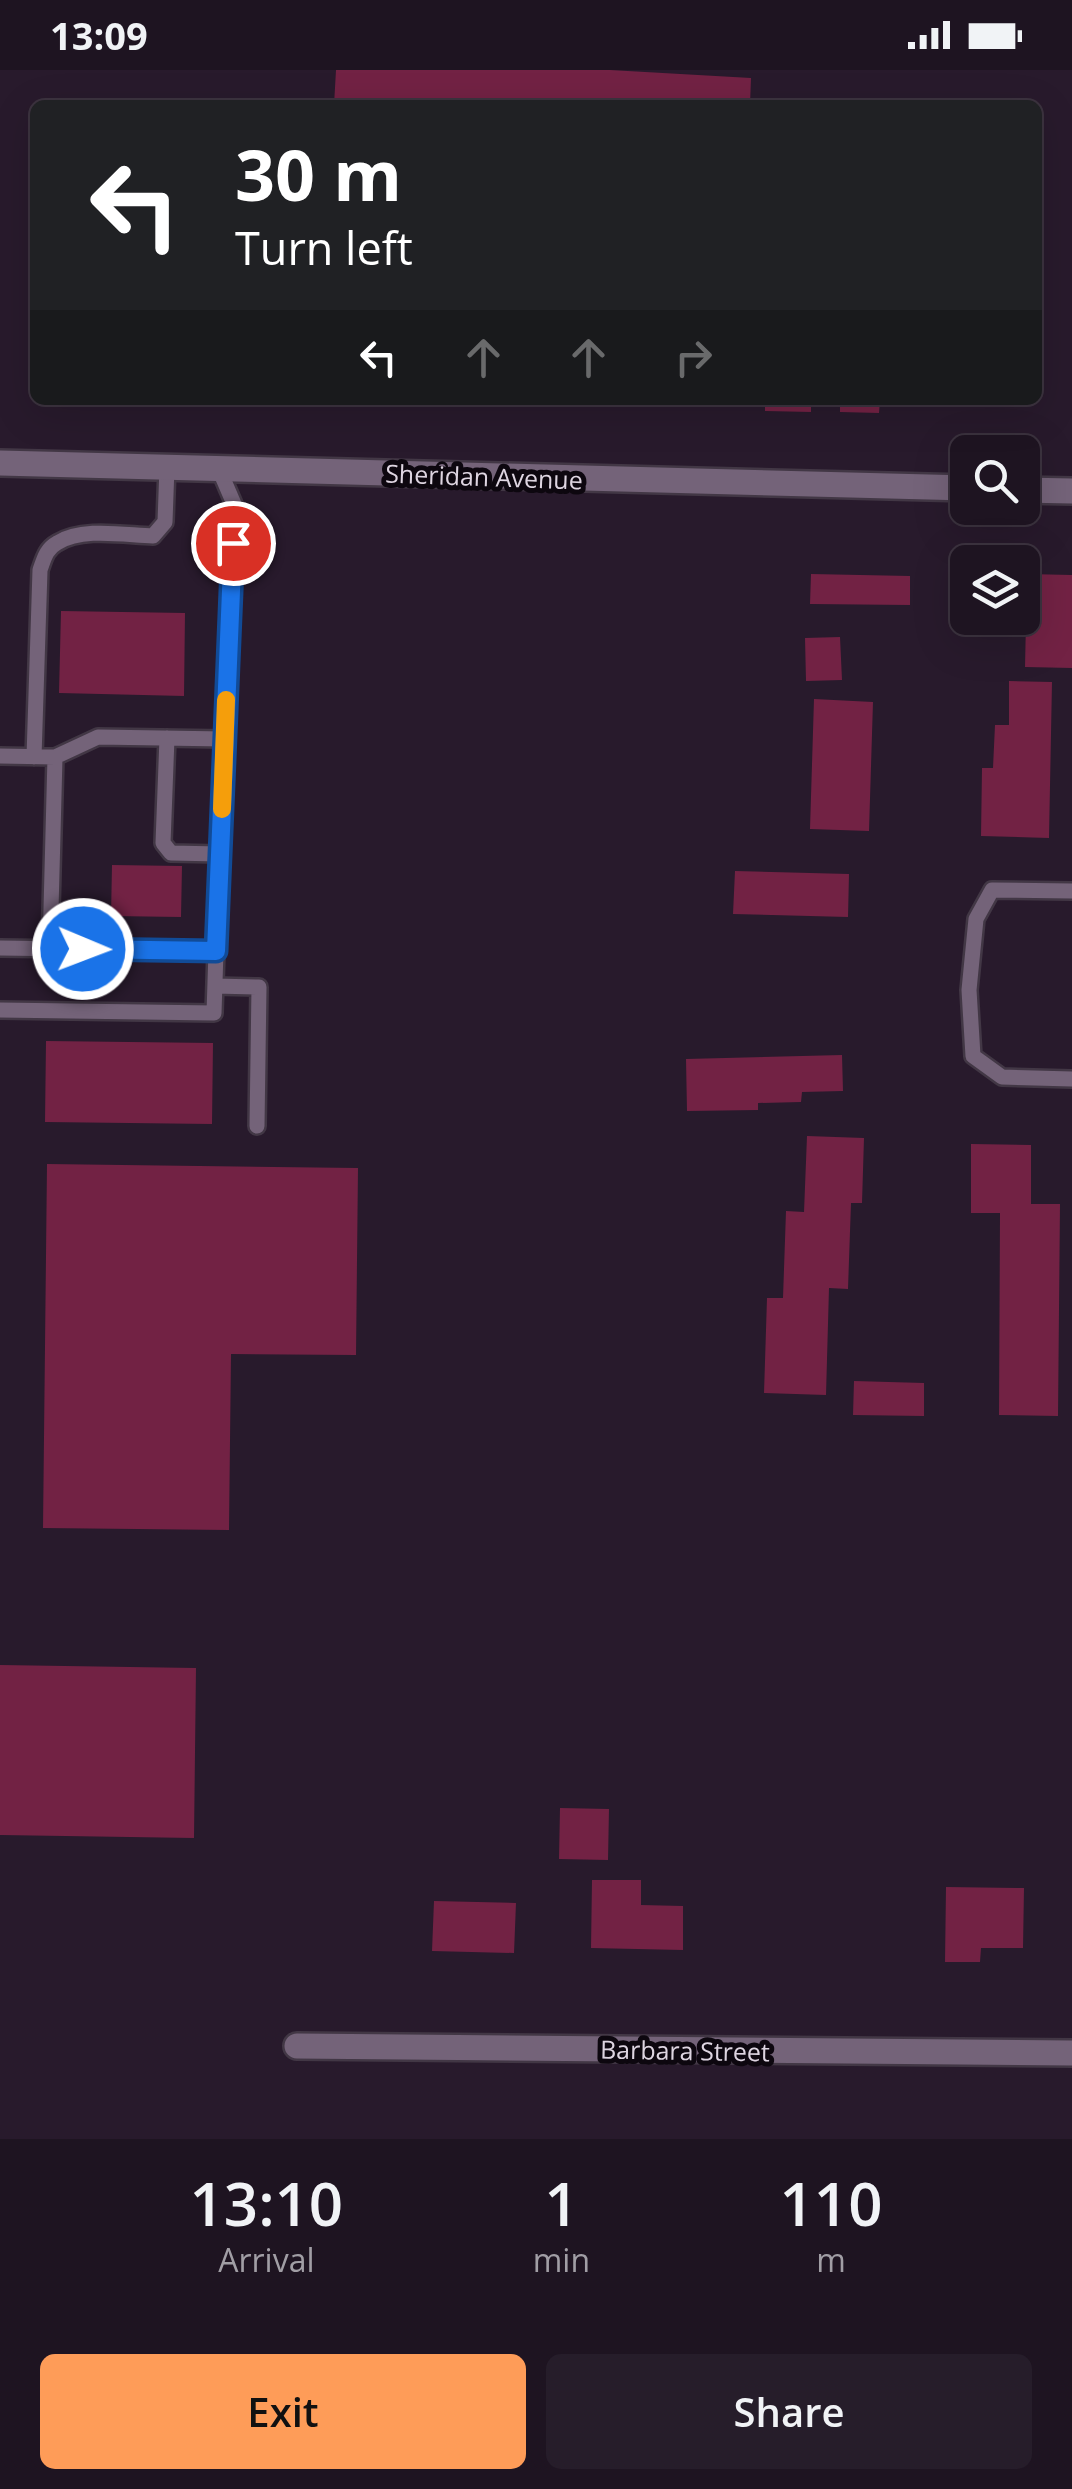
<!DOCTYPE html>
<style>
:root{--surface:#1e1421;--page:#261d2a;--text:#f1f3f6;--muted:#a19ea5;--line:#3c333f;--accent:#fe9c58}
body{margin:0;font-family:"Open Sans",sans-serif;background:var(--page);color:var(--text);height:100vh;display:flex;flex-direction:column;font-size:38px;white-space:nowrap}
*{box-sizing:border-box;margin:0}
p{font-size:32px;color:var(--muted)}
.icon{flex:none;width:55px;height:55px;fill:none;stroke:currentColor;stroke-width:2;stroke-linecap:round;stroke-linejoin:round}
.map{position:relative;height:2069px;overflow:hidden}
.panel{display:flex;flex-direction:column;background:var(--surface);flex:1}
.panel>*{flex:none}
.banner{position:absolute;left:30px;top:30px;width:1012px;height:305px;border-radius:15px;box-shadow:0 10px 40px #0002,0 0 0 2px var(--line);background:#202124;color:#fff;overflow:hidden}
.controls{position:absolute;left:950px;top:365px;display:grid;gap:20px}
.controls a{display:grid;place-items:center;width:90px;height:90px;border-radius:15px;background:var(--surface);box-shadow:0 10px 40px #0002,0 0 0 2px var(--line);font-size:50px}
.pin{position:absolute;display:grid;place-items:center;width:85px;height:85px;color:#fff;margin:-42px;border:5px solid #fff;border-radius:50%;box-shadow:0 2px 10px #0007}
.me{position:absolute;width:110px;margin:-55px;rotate:91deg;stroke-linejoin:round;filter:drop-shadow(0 0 8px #0008)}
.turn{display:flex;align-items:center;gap:35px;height:210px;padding:0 40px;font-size:45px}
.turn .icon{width:130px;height:130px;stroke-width:2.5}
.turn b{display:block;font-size:70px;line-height:85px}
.lanes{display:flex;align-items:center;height:95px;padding:0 40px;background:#0003;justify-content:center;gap:50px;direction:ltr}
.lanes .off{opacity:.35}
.eta{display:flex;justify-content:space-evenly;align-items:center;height:170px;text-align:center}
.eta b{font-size:60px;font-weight:600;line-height:70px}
.cta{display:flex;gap:20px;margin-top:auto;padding:20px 40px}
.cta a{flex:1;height:115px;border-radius:15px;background:var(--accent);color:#111;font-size:40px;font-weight:600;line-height:115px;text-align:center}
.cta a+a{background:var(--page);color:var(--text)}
.status{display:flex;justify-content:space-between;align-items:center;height:70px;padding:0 50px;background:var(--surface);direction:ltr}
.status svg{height:28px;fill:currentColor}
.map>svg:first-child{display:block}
.building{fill:#722244}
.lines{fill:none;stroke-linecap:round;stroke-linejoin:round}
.lane-casing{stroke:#423745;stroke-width:20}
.street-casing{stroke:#423745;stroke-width:30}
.lane{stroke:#746379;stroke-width:15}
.street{stroke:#746379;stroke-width:25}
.route-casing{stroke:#114b97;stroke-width:25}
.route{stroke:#1a73e8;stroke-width:18}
.slow{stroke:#f59e0b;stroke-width:18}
.labels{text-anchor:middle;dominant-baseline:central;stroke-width:10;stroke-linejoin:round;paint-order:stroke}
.street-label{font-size:25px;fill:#ded5e1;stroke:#0d070f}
</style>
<div class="status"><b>13:09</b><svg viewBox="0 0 49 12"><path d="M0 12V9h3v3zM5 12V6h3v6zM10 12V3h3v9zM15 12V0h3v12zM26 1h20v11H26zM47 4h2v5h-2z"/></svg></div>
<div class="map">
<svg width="1072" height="2069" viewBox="0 0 1072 2069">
<rect width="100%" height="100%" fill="#281a2c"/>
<path class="building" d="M336 0H610L751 8 750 35H334Z
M765 330H811V342L765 341Z
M840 330H880L879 343 840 342Z
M811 504 910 506V535L810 534Z
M1027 504 1072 505V598L1025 597Z
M61 541 185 543 184 626 59 623Z
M840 567 842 610 806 611 805 568Z
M1009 611 1052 612 1049 768 981 766 982 698H993L995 655H1009Z
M814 629 873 632 869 761 810 759Z
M112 795 182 796 181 847 111 846Z
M735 801 849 804 848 847 733 844Z
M46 971 213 973 212 1054 45 1052Z
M842 985 843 1021 802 1022 801 1032 758 1033V1040L687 1041 686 989Z
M807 1066 864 1068 862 1133H851L848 1219 829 1218 826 1325 764 1323 767 1228H783L786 1141 804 1142Z
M971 1074 1031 1075V1134H1060L1058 1346 999 1345 1000 1143H971Z
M47 1094 358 1098 356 1285 231 1284 229 1460 43 1458Z
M854 1311 924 1313V1346L853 1345Z
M0 1595 196 1598 194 1768 0 1765Z
M560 1738 609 1739 608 1790 559 1789Z
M592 1810H641V1835L683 1836V1880L591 1878Z
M946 1817 1024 1818 1023 1878H981L980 1892H945Z
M434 1831 516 1833 514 1883 432 1881Z"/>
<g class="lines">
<defs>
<path id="lane" d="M167 668 163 773 171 783 220 784
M0 686 55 687 50 878
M34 687 40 500C44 489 46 479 57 473 82 457 124 465 153 466L165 452 167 397
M55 687 98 667 225 669
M1072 821 992 820 976 849 969 920 973 986 1002 1007 1072 1009
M0 878 216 881 234 434 219 399
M215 916 259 917 257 1056
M0 940 214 943 216 881"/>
<path id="street" d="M0 393 968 418
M1022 420 1072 421
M297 1976 1072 1983"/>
</defs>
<use href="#lane" class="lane-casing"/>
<use href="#street" class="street-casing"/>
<use href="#lane" class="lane"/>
<use href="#street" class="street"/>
</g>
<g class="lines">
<defs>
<path id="route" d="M83 879 216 881 233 473"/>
</defs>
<use href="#route" class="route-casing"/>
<use href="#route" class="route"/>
<path class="slow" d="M222 739 226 630"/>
</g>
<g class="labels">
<g class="street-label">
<text transform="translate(484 406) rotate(2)">Sheridan Avenue</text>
<text transform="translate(685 1980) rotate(1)">Barbara Street</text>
</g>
</g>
</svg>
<div class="controls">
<a><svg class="icon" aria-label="search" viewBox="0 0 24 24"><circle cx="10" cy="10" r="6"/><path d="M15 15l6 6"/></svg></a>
<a><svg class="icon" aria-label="layers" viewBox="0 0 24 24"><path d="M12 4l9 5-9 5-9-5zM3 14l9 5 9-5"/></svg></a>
</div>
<div class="pin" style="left:233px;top:473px;background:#d93025"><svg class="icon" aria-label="arrive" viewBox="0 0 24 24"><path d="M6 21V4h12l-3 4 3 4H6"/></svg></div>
<svg class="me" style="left:83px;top:879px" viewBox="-20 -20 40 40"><circle r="17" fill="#1a73e8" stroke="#fff" stroke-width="3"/><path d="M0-11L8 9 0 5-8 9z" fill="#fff"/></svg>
<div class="banner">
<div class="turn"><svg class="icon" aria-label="left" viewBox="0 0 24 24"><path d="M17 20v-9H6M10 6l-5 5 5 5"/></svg><div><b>30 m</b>Turn left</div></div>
<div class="lanes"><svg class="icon" aria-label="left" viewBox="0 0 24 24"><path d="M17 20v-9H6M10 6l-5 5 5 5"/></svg><svg class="icon off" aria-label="ahead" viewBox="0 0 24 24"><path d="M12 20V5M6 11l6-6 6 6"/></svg><svg class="icon off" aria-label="ahead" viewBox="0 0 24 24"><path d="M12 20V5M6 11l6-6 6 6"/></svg><svg class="icon off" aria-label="right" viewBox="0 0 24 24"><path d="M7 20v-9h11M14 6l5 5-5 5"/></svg></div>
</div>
</div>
<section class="panel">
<div class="eta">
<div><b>13:10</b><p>Arrival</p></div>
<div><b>1</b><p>min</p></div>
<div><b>110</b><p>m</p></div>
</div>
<div class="cta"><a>Exit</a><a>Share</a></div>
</section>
